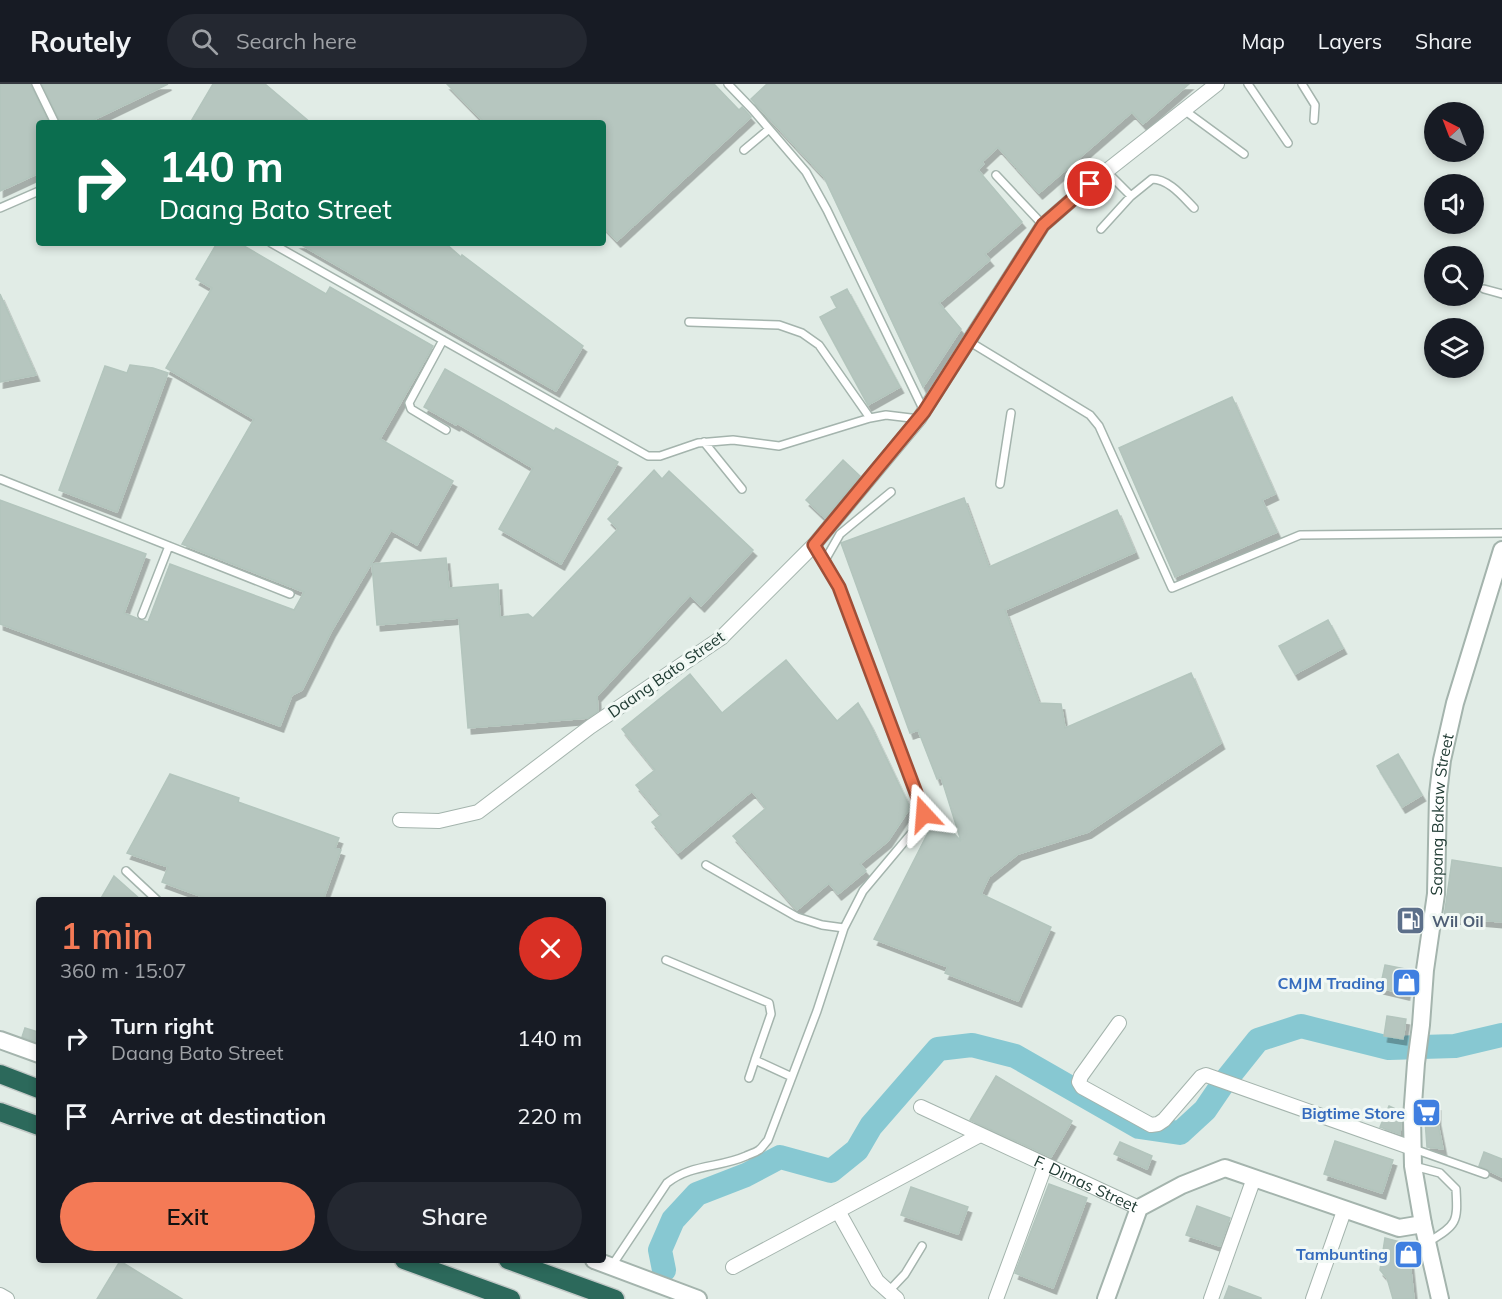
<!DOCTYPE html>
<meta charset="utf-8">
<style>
:root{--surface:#171b24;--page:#242831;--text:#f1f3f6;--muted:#9ea1a6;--line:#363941;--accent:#f47a56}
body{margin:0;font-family:Mulish,sans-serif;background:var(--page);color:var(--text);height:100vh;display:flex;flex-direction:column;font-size:22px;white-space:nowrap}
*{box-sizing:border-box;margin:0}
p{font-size:20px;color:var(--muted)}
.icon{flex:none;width:33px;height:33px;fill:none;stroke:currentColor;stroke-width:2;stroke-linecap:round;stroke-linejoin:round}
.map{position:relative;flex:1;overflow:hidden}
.sheet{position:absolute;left:36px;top:813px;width:570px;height:366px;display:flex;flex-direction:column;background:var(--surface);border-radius:6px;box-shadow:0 3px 9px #0003}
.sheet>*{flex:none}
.banner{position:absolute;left:36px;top:36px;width:570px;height:126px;border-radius:6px;box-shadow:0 3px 9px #0003;background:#0b6e4f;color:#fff;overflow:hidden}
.needle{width:39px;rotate:318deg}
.tools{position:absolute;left:1424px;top:18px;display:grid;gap:12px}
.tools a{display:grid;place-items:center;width:60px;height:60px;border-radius:50%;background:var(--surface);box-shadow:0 3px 9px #0003;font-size:30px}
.pin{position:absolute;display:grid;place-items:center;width:51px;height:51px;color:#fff;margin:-26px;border:3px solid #fff;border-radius:50%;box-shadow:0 2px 6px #0007}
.me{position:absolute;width:66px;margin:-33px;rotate:341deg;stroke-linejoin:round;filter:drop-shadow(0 0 4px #0008)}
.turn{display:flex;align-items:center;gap:21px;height:126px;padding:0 24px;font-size:27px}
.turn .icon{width:78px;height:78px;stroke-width:2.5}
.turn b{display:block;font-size:42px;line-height:51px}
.round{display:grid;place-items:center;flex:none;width:63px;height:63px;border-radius:32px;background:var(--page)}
.head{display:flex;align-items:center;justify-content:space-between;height:102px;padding:0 24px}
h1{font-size:36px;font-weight:600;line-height:45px;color:var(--accent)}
.primary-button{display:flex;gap:12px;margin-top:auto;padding:12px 24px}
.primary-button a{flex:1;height:69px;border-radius:36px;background:var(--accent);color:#111;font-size:24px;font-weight:600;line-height:69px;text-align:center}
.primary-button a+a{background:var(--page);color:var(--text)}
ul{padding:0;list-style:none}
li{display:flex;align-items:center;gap:18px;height:78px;padding:0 24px}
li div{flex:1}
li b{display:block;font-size:22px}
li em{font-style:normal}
header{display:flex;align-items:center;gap:36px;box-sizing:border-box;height:84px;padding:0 30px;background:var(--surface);border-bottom:2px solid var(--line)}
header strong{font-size:28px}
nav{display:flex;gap:33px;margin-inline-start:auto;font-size:21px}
.search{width:420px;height:54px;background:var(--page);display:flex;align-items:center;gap:15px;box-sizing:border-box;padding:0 21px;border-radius:33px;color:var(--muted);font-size:22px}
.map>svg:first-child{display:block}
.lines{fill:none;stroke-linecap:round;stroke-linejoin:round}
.river{stroke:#87c8d2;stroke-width:24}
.building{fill:#b6c6bf;stroke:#b3c5bd;stroke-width:1.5;filter:url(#shadow)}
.service-casing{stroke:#a4b4ad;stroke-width:10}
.minor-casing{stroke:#a4b4ad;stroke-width:16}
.tertiary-casing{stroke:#a4b4ad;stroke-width:20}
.motorway-casing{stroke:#c1c8c6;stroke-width:21}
.service{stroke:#fff;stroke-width:7}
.minor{stroke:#fff;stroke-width:14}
.tertiary{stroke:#fff;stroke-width:16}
.motorway{stroke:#2c695b;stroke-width:18}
.route-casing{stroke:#9f4f38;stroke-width:15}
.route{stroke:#f47a56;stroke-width:10}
.labels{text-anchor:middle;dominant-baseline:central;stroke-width:6;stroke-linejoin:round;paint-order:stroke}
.street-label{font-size:16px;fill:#213c34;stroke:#f1f8f4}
.service-label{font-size:16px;font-weight:bold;fill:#4e5e75;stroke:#f1f8f4;text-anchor:start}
.shop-label{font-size:16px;font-weight:bold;fill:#366cbe;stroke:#f1f8f4;text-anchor:end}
</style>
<header>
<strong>Routely</strong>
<div class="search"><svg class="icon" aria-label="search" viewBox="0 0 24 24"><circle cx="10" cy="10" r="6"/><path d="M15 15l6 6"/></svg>Search here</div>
<nav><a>Map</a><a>Layers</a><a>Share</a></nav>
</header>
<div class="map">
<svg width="1502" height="1215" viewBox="0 0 1502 1215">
<defs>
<filter id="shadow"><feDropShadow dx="3.5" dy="6" stdDeviation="0" flood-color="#0004"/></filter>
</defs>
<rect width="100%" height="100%" fill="#e1ece6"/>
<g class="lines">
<path class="river" d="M664 1186 660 1166 673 1136 697 1110 746 1091 780 1073 831 1087 857 1066 871 1042 938 965 972 961 1015 972 1139 1043 1180 1049 1205 1026 1222 1001 1258 956 1301 942 1389 964 1455 962 1502 951"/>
</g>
<path class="building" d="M0 0H30L49 39H39V89L0 107Z
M42 0H168L87 39H61Z
M213 0H265L311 39H190Z
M447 0H714L739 26 742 23 751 33 617 157 603 142V39H485Z
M767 0H1189L1143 40 1132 28 1039 109 998 63 982 78 984 80 978 86 1022 138 985 170 990 176 939 219 961 245 923 303 824 93 751 15Z
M217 159H239L326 210 330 203 433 262 380 355 453 397 417 461 391 446 332 546 302 606 292 611 280 642 0 540V416L146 470 124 529 141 536 148 538 170 480 294 526 304 508 182 460 254 335 166 284 212 204 196 195Z
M298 159H445L461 173 462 171 583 262 556 307Z
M847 205 900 303 868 321 820 233 837 224 831 213Z
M0 210 36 291 0 298Z
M130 281 153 284 168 289 117 428 59 406 105 282 127 289Z
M445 285 554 347 556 344 618 378 561 480 499 445 533 384 457 339 456 341 424 323Z
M1232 313 1275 410 1262 416 1277 448 1175 493 1119 364Z
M843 376 860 392 825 434 806 416Z
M654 386 662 395 669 387 753 466 701 522 690 511 597 612 598 627 588 634 468 644 459 534 377 541 372 480 446 474 449 504 498 500 500 533 528 530 533 534 618 445 608 435Z
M964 414 989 483 1117 426 1135 468 1005 526 1039 619 1061 620 1065 644 1191 589 1221 659 1088 748 1018 770 989 793 981 810 1051 843 1018 917 945 889 948 883 874 855 937 731 961 757 941 693 937 695 918 646 910 649 841 459Z
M1328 536 1343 564 1295 590 1279 562Z
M786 576 837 637 858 619 869 638 910 724 888 757 860 780 866 787 838 810 829 799 797 826 733 752 766 724 752 707 678 769 652 738 661 731 636 701 655 686 622 645 690 590 722 629Z
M1398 670 1422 711 1402 723 1377 682Z
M170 690 239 714 238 718 339 754 335 764 341 766 323 816H211L162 798 168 783 127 769Z
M1452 776 1502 784V838L1444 833Z
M114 792 141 816H100Z
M1404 829 1415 831 1413 843 1402 841Z
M1385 881 1411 886 1406 910 1380 904Z
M1387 932 1406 935 1403 955 1384 952Z
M25 944 38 948 35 957 22 953Z
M996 992 1072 1037 1051 1073 970 1036Z
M1424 1019 1437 1021V1035L1443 1065 1427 1063 1425 1036H1423Z
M1389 1022 1402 1028 1400 1050 1380 1043Z
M1335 1057 1393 1076 1382 1109 1324 1090Z
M1120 1058 1152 1072 1147 1085 1114 1070Z
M1484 1068 1502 1075V1093L1479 1082Z
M1049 1100 1087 1114 1053 1204 1015 1189Z
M911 1103 968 1123 958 1150 901 1131Z
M1197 1122 1230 1134 1220 1162 1186 1151Z
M1385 1154 1408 1160 1414 1215H1393L1387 1194 1380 1186Z
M120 1177 182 1215H97Z
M1229 1202 1261 1214V1215H1224Z"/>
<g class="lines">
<defs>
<path id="service" d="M36 0 55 39
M728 0 753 26 806 88 827 126 924 327
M1248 0 1288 59
M1302 0 1315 21 1314 36
M1184 26 1244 70
M744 66 769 45
M996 91 1043 141
M1131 112 1152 95C1169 95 1183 113 1194 124
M0 124 39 107
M1101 145 1131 112 1106 87
M271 159 648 372H660L698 359 733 356 779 362 870 334 886 331 919 335
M1484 205 1502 210
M689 238 779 241 802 249 819 261 870 334
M443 256 409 319 411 325 446 346
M970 258 1090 331 1099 342 1172 504 1300 451 1502 449
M704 358 742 405
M0 395 290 510
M1000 400 1011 329
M824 478 840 450 891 408
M142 531 169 462
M706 781 797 833 822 841 844 844
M126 787 157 816
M666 876 769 919 771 930 755 976
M749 994 755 976 792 993
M1414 1065 1485 1090
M1414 1082 1440 1089 1456 1105C1458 1140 1457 1140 1427 1159
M611 1183 667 1099C691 1080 719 1084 746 1072 750 1070 755 1069 759 1066 762 1064 765 1059 768 1056L817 927 844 844 863 807 915 745 924 731 839 503 814 461
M888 1208 905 1190 922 1162"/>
<g id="minor">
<path d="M400 736 439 737 478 728 590 643 721 554 814 461 919 335 1043 141 1090 100 1217 0"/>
<path d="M1119 939 1081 992 1079 998 1082 1003 1151 1041 1158 1040 1164 1036 1201 993 1206 991 1412 1064"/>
<path id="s1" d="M921 1023 1139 1124"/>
<path d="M838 1127 877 1197 897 1215"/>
<path d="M733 1183 980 1051"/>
<path d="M0 1211 7 1215"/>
<path d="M996 1215 1045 1082"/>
<path d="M1211 1215 1254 1094"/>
<path d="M1313 1215 1344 1127"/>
</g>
<g id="tertiary">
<path d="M0 956 39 970"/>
<path d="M594 1176 698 1215"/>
<path d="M1106 1215 1139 1124 1182 1101 1225 1084 1399 1144 1423 1140"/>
<path id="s2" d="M1440 1215 1423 1140 1413 1082 1412 1034 1416 979 1421 941 1425 886 1436 810 1438 710 1442 676 1455 619 1502 466"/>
</g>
<path id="motorway" d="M0 990 39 1005
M0 1028 39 1042
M404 1176 511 1215
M508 1176 615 1215"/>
</defs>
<use href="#service" class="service-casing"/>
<use href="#minor" class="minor-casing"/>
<use href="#tertiary" class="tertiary-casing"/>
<use href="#motorway" class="motorway-casing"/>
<use href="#service" class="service"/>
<use href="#minor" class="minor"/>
<use href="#tertiary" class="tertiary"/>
<use href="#motorway" class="motorway"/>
</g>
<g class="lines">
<defs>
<path id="route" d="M924 730 839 503 814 461 924 328 1043 141 1090 100"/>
</defs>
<use href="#route" class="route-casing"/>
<use href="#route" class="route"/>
</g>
<defs>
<symbol id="fuel-square" viewBox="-11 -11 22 22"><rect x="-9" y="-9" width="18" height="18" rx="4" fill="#5c6f8a" stroke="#f1f8f4"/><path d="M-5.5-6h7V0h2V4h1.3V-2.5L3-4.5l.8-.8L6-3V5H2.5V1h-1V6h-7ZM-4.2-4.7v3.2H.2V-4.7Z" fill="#fff"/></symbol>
<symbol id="shop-square" viewBox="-11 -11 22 22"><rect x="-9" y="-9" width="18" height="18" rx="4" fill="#3f7fe0" stroke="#f1f8f4"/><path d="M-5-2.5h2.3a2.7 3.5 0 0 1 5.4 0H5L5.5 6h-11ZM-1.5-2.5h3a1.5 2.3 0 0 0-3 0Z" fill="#fff"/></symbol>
<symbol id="supermarket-square" viewBox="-11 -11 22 22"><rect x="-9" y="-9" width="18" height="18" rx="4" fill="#3f7fe0" stroke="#f1f8f4"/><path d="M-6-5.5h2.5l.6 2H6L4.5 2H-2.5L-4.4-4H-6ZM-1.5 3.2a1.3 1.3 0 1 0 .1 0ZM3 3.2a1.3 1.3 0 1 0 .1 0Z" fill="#fff"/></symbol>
</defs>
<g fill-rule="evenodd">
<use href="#fuel-square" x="1394" y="820" width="33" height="33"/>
<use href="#shop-square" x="1390" y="882" width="33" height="33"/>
<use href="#supermarket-square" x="1410" y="1012" width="33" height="33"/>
<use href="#shop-square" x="1392" y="1154" width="33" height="33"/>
</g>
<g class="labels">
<g class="street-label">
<text transform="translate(666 590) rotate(-35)">Daang Bato Street</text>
<text stroke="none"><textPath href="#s2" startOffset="489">Sapang Bakaw Street</textPath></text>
<text stroke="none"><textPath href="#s1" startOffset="182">F. Dimas Street</textPath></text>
</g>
<g class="service-label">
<text x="1432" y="837">Wil Oil</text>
</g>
<g class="shop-label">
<text x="1385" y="899">CMJM Trading</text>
<text x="1405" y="1029">Bigtime Store</text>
<text x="1388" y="1170">Tambunting</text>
</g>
</g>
</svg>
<div class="tools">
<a><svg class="needle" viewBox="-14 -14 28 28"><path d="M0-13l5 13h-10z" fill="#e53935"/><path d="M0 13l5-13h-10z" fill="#9ea1a6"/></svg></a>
<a><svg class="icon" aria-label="sound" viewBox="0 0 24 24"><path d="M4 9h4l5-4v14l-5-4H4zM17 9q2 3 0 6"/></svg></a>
<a><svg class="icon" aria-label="search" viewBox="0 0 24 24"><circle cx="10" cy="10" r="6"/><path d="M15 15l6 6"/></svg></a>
<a><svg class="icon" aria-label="layers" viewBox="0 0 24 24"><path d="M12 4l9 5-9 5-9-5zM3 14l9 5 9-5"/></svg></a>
</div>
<div class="pin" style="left:1090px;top:100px;background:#d93025"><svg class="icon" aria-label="arrive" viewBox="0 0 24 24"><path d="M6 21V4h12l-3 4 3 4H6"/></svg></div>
<svg class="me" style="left:924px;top:730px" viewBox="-20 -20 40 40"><path d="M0-17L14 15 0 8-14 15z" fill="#f47a56" stroke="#fff" stroke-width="4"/></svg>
<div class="banner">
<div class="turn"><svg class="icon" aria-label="right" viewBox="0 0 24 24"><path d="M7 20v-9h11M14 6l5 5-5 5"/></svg><div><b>140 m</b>Daang Bato Street</div></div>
</div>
<section class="sheet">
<div class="head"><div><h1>1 min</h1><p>360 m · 15:07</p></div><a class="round" style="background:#d93025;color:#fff"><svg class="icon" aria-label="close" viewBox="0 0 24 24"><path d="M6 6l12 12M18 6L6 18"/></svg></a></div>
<ul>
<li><svg class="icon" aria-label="right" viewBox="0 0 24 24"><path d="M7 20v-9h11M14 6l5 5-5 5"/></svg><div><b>Turn right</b><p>Daang Bato Street</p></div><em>140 m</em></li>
<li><svg class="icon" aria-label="arrive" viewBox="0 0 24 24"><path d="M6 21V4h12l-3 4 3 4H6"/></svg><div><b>Arrive at destination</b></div><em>220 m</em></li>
</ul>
<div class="primary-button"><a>Exit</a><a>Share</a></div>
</section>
</div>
